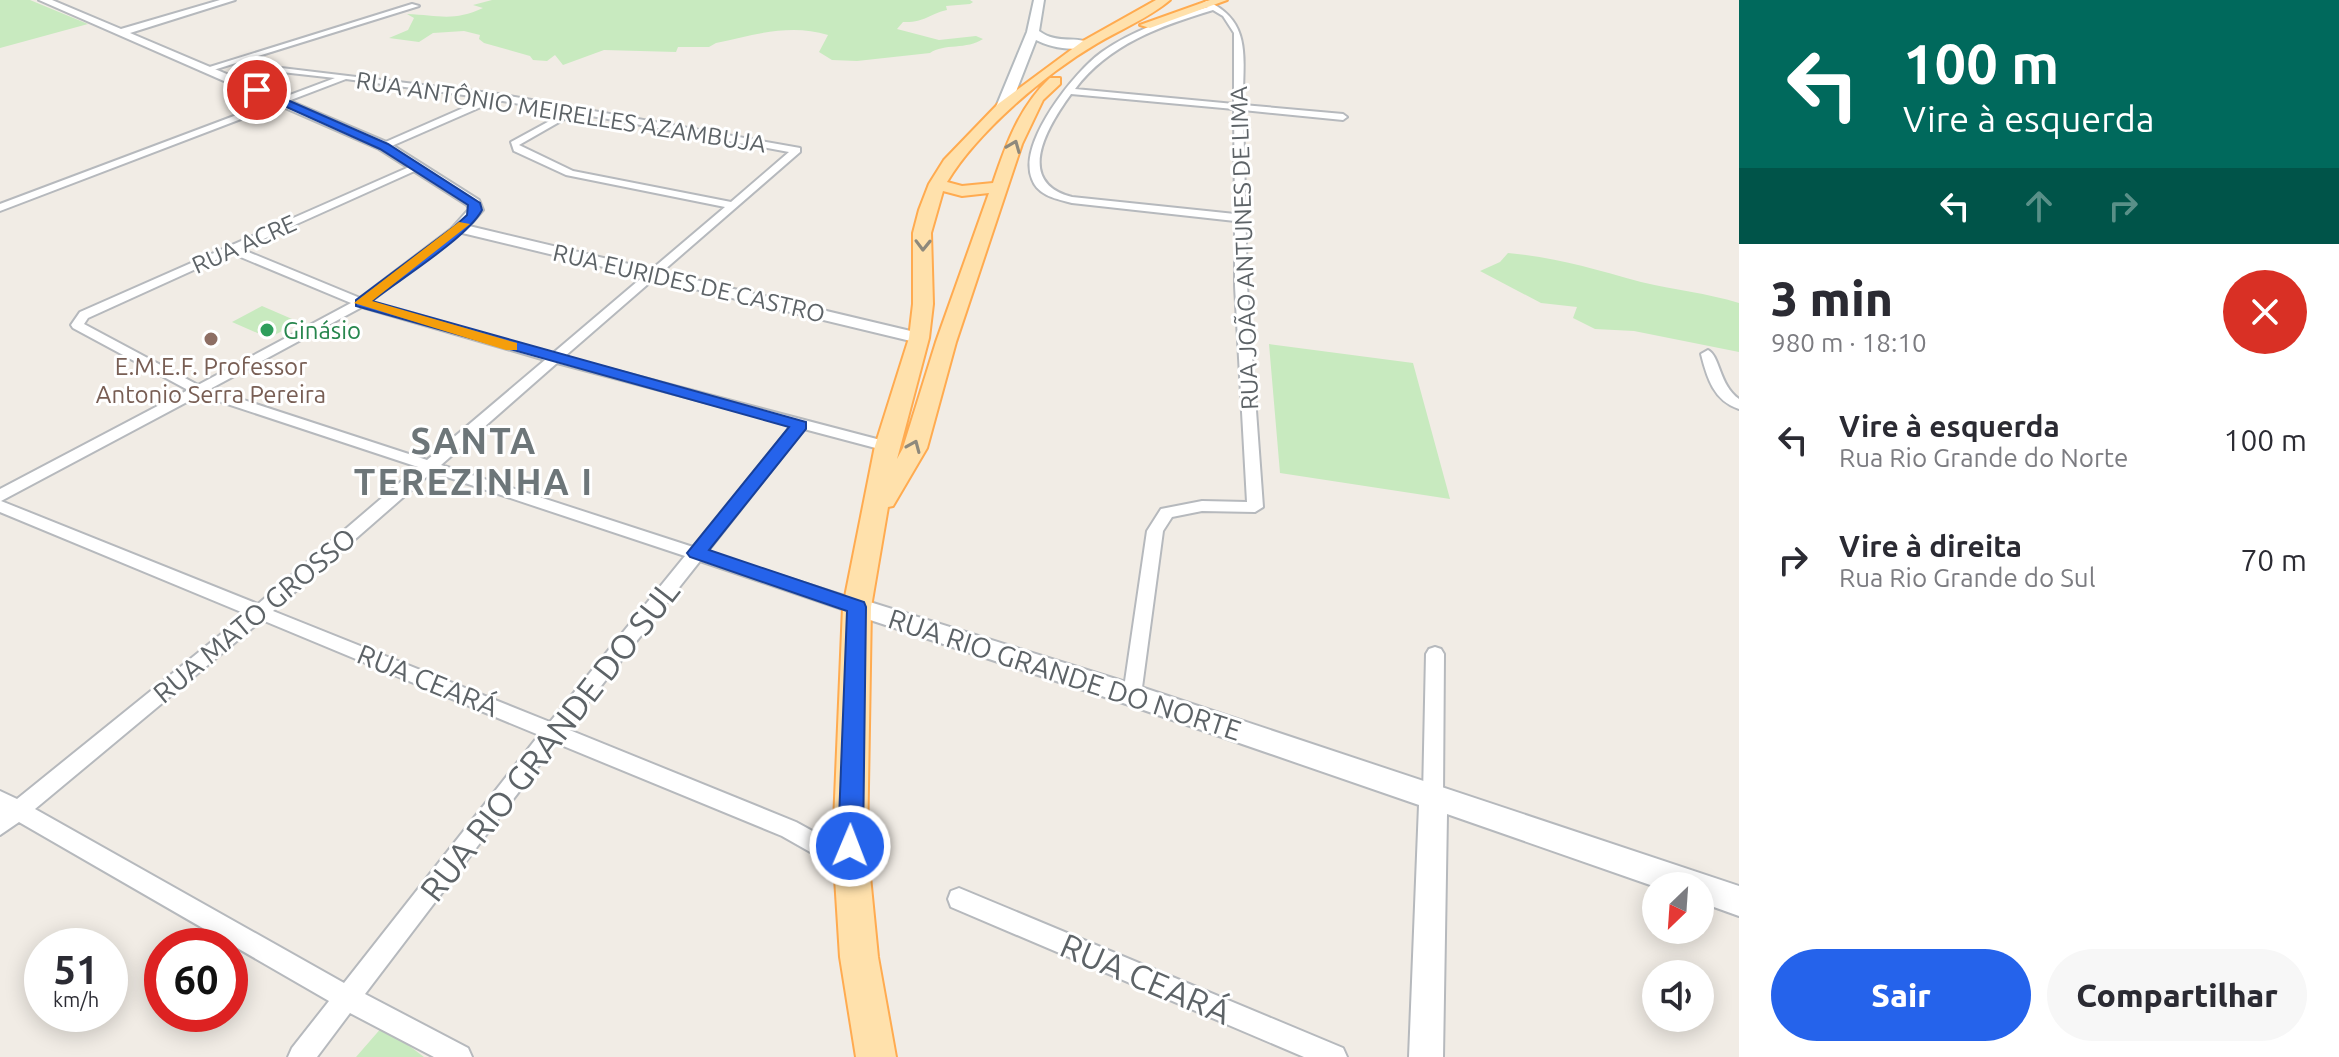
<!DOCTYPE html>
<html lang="pt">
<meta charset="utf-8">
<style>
:root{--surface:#fff;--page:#f7f7f7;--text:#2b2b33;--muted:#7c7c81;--accent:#2563eb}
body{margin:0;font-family:Ubuntu,sans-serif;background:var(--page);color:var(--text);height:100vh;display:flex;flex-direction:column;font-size:30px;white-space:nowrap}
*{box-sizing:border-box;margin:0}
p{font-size:26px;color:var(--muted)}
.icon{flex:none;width:44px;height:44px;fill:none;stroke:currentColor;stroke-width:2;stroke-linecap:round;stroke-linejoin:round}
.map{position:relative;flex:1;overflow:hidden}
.details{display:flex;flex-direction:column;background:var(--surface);width:600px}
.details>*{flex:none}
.hud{background:#00695c;color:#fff;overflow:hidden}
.needle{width:52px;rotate:205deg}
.fabs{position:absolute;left:1642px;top:872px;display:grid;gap:16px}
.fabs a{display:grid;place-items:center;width:72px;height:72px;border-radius:50%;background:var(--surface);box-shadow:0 4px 20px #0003;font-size:40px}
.speed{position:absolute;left:24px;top:928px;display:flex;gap:16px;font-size:40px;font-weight:700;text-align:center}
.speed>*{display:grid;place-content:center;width:104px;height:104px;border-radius:50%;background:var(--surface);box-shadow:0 4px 20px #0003;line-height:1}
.speed small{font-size:20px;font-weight:400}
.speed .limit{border:12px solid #d22;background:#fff;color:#111}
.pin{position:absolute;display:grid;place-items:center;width:68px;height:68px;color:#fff;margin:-34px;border:4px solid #fff;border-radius:50%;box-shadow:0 2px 8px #0007}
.me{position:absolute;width:88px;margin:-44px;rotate:1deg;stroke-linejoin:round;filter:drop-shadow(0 0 6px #0008)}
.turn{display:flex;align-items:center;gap:28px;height:168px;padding:0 32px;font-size:36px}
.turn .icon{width:104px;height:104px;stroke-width:2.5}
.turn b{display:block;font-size:56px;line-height:68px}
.lanes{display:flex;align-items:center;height:76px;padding:0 32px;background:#0003;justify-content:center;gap:40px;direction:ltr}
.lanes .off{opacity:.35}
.round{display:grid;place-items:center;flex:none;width:84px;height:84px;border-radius:42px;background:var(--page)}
.headline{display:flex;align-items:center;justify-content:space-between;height:136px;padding:0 32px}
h1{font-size:48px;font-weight:800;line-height:60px}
.cta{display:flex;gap:16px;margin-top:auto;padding:16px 32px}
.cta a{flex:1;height:92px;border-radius:48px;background:var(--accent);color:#fff;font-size:32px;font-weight:800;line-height:92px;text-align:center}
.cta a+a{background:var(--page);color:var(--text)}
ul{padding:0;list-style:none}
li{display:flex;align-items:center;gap:24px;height:120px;padding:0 32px}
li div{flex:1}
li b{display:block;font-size:30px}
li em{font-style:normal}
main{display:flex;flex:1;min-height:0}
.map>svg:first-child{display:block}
.green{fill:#c8eabf}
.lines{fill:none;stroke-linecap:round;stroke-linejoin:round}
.minor-casing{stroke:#b6b9bd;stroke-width:4}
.tertiary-casing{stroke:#b6b9bd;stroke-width:4}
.secondary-casing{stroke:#b4babe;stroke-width:4}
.primary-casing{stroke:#ffab50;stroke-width:4}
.minor{fill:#fff;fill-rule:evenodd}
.tertiary{fill:#fff;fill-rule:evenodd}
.secondary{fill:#fff;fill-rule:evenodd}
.primary{fill:#ffe1ac;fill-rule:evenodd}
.oneway{stroke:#8e897c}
.route{fill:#2563eb;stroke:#184099;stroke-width:2}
.slow{fill:#f59e0b}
.leisure-dot{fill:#2e9e5b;stroke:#fff;stroke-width:3}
.education-dot{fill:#8d6e63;stroke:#fff;stroke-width:3}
.labels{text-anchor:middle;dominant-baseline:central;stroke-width:6;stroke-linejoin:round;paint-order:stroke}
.far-street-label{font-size:24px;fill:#5d6367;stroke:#fff}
.far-leisure-label{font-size:24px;fill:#27864d;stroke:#fff;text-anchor:start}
.far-education-label{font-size:24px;fill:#785e54;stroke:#fff}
.street-label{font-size:28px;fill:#5d6367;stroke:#fff}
.near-street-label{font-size:34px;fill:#5d6367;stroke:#fff}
.district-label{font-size:36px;font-weight:bold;letter-spacing:2px;fill:#6d7679;stroke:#fff}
</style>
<main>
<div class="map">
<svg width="1739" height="1057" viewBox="0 0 1739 1057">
<rect width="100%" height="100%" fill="#f1ece5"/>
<path class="green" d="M0 0H30L88 24 0 48Z
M492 0H970L973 2 970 4 946 6 947 10C929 14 924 23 903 22L897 29 939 40 976 36 983 39C967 50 944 43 930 53L857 61 832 60 819 52 828 35C790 23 753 35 716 43L709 47H678L676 52 604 50 563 65 555 55 547 61 533 60 530 56 484 43 479 39 480 35 464 31 433 33 419 42 389 38 408 30 414 18 407 14C438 15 453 22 483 8L473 5Z
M1508 253C1559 258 1593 269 1641 282 1674 290 1707 293 1739 303V352L1634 331 1595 329 1573 318 1577 307 1541 303 1480 271 1500 262Z
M262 306 299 322 269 338 232 322Z
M1269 344 1413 363 1450 499 1280 473Z
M383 1026 424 1057H356Z"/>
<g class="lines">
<defs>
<path id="minor" d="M1207 1C1254 22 1242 61 1243 105L1343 114 1347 117 1343 120 1243 110 1247 286 1263 507 1255 512 1202 511 1172 517 1163 531 1141 695 1139 700 1132 703 1125 700 1123 695 1147 531 1161 509 1202 501 1247 502 1235 286V221L1072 203C1057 199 1038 196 1032 179 1017 143 1075 71 1102 52 1133 30 1171 18 1208 7L1203 3ZM1213 10 1223 16 1234 33V104L1075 89C1109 44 1160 26 1213 10ZM1071 94 1234 109 1235 214 1072 197C1014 182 1047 127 1071 94Z
M412 4 419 6 207 72 200 70Z
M273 67 498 94 800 148V152L564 357 892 443 894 446 887 451 804 429 707 552 863 602 866 607 863 612 857 614 700 561 567 729 796 822 858 856 861 863 858 870 850 873 842 870 782 836 556 743 365 994 468 1048 472 1057H434L350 1013 317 1057H288L292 1048 329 1001 19 822 0 835V791L17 799 246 614 0 512V489L188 390 73 328 71 325 80 312 416 164 421 167 419 169 241 249 360 298 455 226H463V230L370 302 552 354 725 207 566 175 514 151 511 142 566 112 497 100 387 148H381V144L486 98 346 79 0 211V204L335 78 273 71 231 83 227 80ZM575 113 789 152 731 202 573 171 519 145ZM231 253 351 303 198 385 84 324 88 318ZM362 307 545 360 427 460 210 389ZM557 363 792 425 693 547 441 465ZM200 395 418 467 258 604 1 501ZM432 472 685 556 550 722 273 611ZM262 620 539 735 344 983 35 809Z
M1708 350C1720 356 1719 385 1739 399V409C1714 401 1707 378 1701 354Z
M1435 647 1441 649 1444 654 1443 796 1440 802 1433 805 1426 802 1423 796 1426 654 1429 649Z
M959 888 1343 1048 1347 1057H1304L951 907 948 899 951 891Z"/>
<path id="tertiary" d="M39 0H52L121 29 220 0H235L130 33 389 143 479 200 483 210 469 226 919 333 928 338 919 343 454 231 452 228 469 209 467 205 379 149Z
M857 598 1132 684 1739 886V916L1700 902V886L1656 887 1447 814 1443 1057H1409L1419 805 1129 705 849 613 845 607 849 601Z"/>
<path id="secondary" d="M1034 0H1044L1039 31C1058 45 1077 35 1093 44 1077 53 1052 48 1036 40L1010 107 998 110 996 107 1027 32Z"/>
<path id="primary" d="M1156 0H1170C1149 18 1119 30 1096 44 1045 74 977 132 947 182L962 186 993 183C1006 144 1020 106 1050 78H1060V84L1043 100 1022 144 956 342 927 448 893 506 888 507 871 607 867 846 878 957 896 1057H856L840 957 833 846 843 607 875 446 909 338 913 304V233L919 210 929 184 944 160 998 104 1083 41ZM943 191 962 196 989 193 936 342 903 448 897 459 929 338 933 304 931 233Z
M1210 0H1227L1150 28 1140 25Z"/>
</defs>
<use href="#minor" class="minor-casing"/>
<use href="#tertiary" class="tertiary-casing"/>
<use href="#secondary" class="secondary-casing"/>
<use href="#primary" class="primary-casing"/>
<use href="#minor" class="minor"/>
<use href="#tertiary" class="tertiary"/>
<use href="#secondary" class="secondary"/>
<use href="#primary" class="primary"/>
</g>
<defs><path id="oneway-chevron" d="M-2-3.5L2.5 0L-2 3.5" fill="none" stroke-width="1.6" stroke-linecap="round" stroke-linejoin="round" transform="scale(2)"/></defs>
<g class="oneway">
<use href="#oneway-chevron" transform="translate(1014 146) rotate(-68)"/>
<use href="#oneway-chevron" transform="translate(923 245) rotate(91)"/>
<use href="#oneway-chevron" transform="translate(914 446) rotate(-67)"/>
</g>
<path class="route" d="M253 88H260L388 144 480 203 482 210C468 237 399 280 372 301L806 422V429L709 550 864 602 866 607 863 846 859 854 850 858 842 854 838 846 847 611 690 557 687 553 789 427 356 306V300L455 226 467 215 468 205 380 149 253 92Z"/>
<path class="slow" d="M459 222 470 224 372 301 517 343V350H506L354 303Z"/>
<circle class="leisure-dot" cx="267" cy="330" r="8"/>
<circle class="education-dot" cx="211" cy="339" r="8"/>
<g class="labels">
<g class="far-street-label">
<text transform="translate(561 112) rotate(9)">RUA ANTÔNIO MEIRELLES AZAMBUJA</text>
<text transform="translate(244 244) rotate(-24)">RUA ACRE</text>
<text transform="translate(1244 248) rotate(-92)">RUA JOÃO ANTUNES DE LIMA</text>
<text transform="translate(689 283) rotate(13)">RUA EURIDES DE CASTRO</text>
</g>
<g class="far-leisure-label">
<text x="283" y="330">Ginásio</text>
</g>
<g class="far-education-label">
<text x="211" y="366">E.M.E.F. Professor<tspan x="211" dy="28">Antonio Serra Pereira</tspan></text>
</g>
<g class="street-label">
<text transform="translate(254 615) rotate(-40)">RUA MATO GROSSO</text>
<text transform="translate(1065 674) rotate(18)">RUA RIO GRANDE DO NORTE</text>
<text transform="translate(428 680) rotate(22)">RUA CEARÁ</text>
</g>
<g class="near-street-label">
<text transform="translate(549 740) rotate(-52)">RUA RIO GRANDE DO SUL</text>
<text transform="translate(1146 978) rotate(23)">RUA CEARÁ</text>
</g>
<g class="district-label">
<text x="474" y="440">SANTA<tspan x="474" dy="41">TEREZINHA I</tspan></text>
</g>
</g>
</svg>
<div class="fabs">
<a><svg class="needle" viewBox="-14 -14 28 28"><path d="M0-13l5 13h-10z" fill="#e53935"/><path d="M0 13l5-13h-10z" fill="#7c7c81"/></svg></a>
<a><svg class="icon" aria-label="sound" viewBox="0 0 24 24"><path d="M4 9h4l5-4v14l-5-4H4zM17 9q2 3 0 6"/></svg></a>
</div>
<div class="speed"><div>51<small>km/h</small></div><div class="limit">60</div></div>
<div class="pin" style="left:257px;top:90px;background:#d93025"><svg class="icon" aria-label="arrive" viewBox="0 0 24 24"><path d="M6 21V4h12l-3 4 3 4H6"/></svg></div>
<svg class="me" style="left:850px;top:846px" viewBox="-20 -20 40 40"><circle r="17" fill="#2563eb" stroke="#fff" stroke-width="3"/><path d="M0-11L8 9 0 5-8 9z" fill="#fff"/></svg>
</div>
<section class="details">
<div class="hud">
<div class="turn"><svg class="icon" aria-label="left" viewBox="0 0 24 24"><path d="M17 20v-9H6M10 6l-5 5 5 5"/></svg><div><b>100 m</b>Vire à esquerda</div></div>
<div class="lanes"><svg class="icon" aria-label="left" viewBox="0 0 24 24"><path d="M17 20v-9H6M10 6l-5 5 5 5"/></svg><svg class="icon off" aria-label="ahead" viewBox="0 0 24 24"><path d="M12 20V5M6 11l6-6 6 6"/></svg><svg class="icon off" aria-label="right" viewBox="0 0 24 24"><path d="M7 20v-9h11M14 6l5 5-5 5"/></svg></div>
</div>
<div class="headline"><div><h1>3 min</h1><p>980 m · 18:10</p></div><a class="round" style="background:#d93025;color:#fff"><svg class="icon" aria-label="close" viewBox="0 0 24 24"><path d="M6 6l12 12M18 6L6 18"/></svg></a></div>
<ul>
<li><svg class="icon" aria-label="left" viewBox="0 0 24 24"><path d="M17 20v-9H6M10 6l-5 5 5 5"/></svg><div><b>Vire à esquerda</b><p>Rua Rio Grande do Norte</p></div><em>100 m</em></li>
<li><svg class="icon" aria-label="right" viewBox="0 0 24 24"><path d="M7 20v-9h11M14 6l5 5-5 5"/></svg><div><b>Vire à direita</b><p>Rua Rio Grande do Sul</p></div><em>70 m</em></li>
</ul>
<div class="cta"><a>Sair</a><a>Compartilhar</a></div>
</section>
</main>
